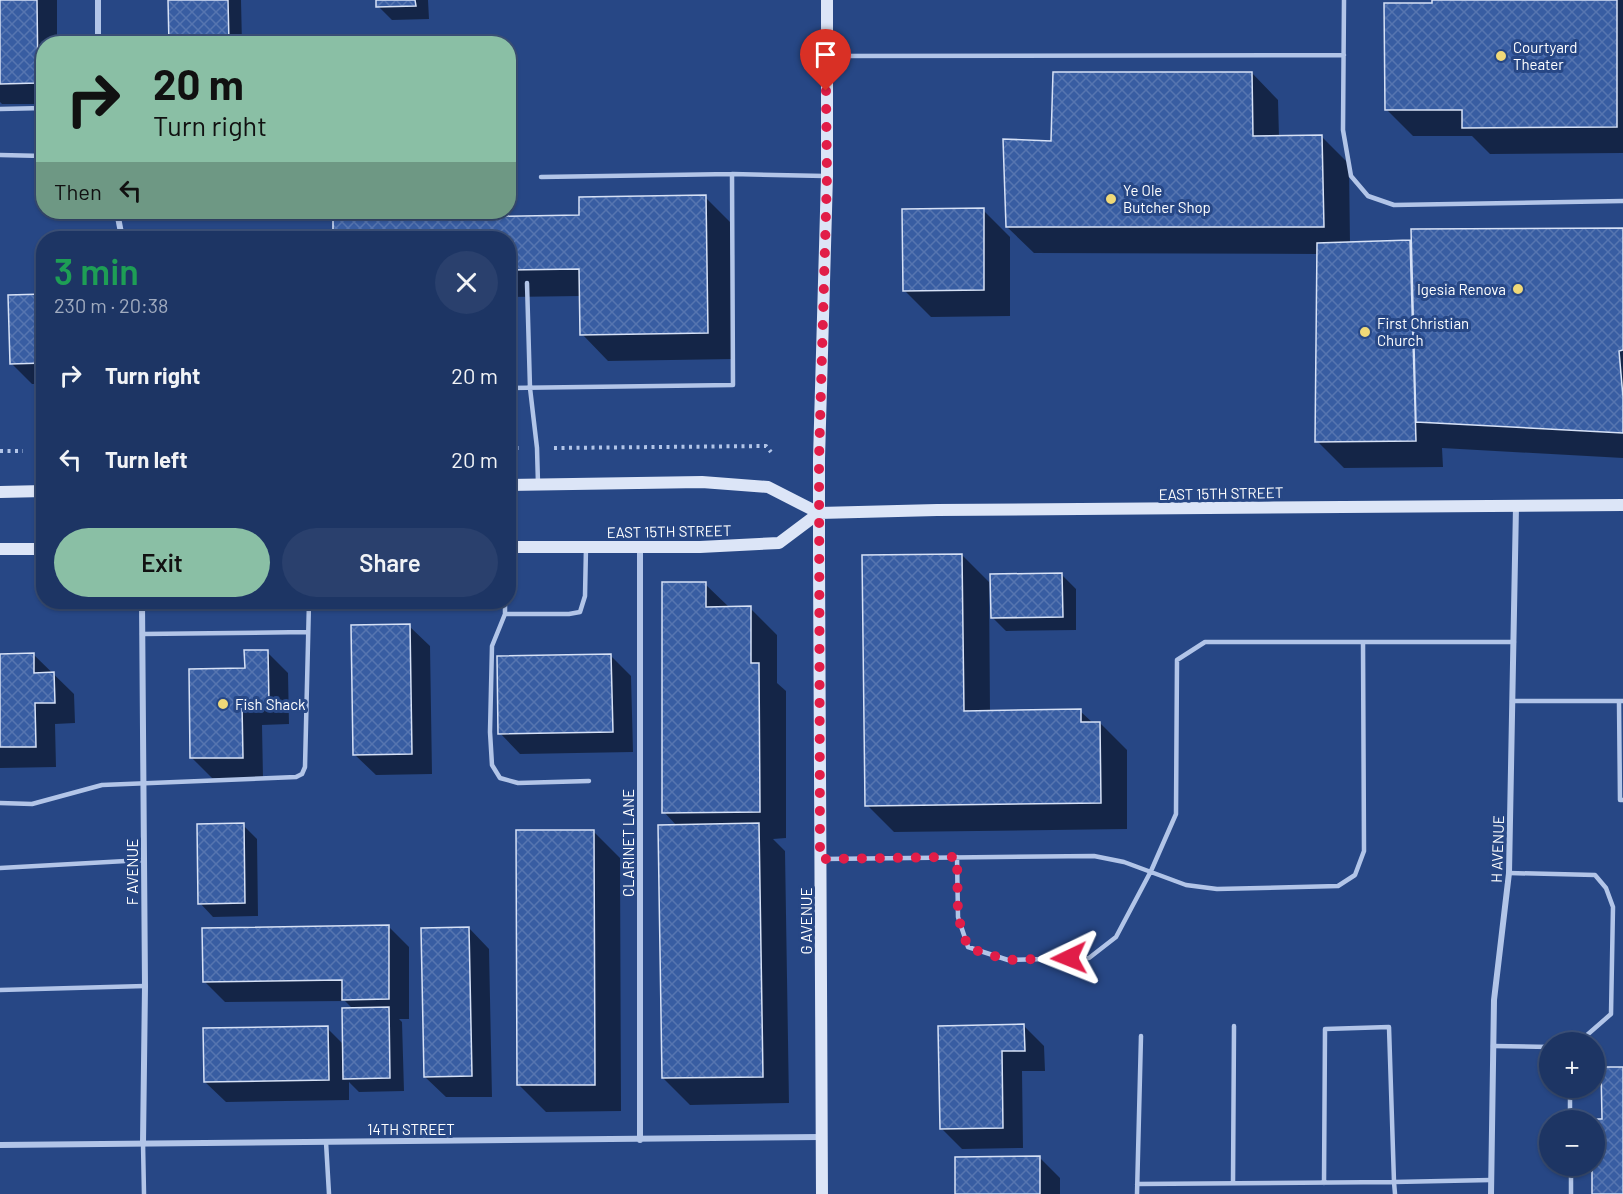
<!DOCTYPE html>
<meta charset="utf-8">
<style>
:root{--surface:#1d3564;--page:#2a406d;--text:#f1f3f6;--muted:#a0abbf;--line:#3b5078;--accent:#8abfa5}
body{margin:0;font-family:Barlow,sans-serif;background:var(--page);color:var(--text);height:100vh;display:flex;flex-direction:column;font-size:22px;white-space:nowrap}
*{box-sizing:border-box;margin:0}
p{font-size:20px;color:var(--muted)}
.icon{flex:none;width:33px;height:33px;fill:none;stroke:currentColor;stroke-width:2;stroke-linecap:round;stroke-linejoin:round}
.map{position:relative;flex:1;overflow:hidden}
.sheet{position:absolute;left:36px;top:231px;width:480px;height:378px;display:flex;flex-direction:column;background:var(--surface);border-radius:24px;box-shadow:0 2px 4px #0004,0 0 0 2px var(--line)}
.sheet>*{flex:none}
.top-card{position:absolute;left:36px;top:36px;width:480px;height:183px;border-radius:24px;box-shadow:0 2px 4px #0004,0 0 0 2px var(--line);background:#8abfa5;color:#111;overflow:hidden}
.buttons{position:absolute;left:1539px;top:1032px;display:grid;gap:12px}
.buttons a{display:grid;place-items:center;width:66px;height:66px;border-radius:50%;background:var(--surface);box-shadow:0 2px 4px #0004,0 0 0 2px var(--line);font-size:30px}
.pin{position:absolute;display:grid;place-items:center;width:51px;height:51px;color:#fff;margin:-62px -26px;border-radius:50% 50% 50% 0;rotate:-45deg;box-shadow:0 0 6px #0007}
.pin .icon{rotate:45deg}
.me{position:absolute;width:66px;margin:-33px;rotate:268deg;stroke-linejoin:round;filter:drop-shadow(0 0 4px #0008)}
.turn{display:flex;align-items:center;gap:21px;height:126px;padding:0 18px;font-size:27px}
.turn .icon{width:78px;height:78px;stroke-width:2.5}
.turn b{display:block;font-size:42px;line-height:51px}
.then{display:flex;align-items:center;height:57px;padding:0 18px;background:#0003;gap:12px;font-size:22px}
.round{display:grid;place-items:center;flex:none;width:63px;height:63px;border-radius:32px;background:var(--page)}
.summary{display:flex;align-items:center;justify-content:space-between;height:102px;padding:0 18px}
h1{font-size:36px;font-weight:600;line-height:45px;color:#1e9e55}
.primary-button{display:flex;gap:12px;margin-top:auto;padding:12px 18px}
.primary-button a{flex:1;height:69px;border-radius:36px;background:var(--accent);color:#111;font-size:24px;font-weight:600;line-height:69px;text-align:center}
.primary-button a+a{background:var(--page);color:var(--text)}
ul{padding:0;list-style:none}
li{display:flex;align-items:center;gap:18px;height:84px;padding:0 18px}
li div{flex:1}
li b{display:block;font-size:22px}
li em{font-style:normal}
.map>svg:first-child{display:block}
.shadow{fill:#0007}
.building{fill:url(#building-cross-hatch);stroke:#d6e1f6;stroke-width:1.5}
.lines{fill:none;stroke-linecap:round;stroke-linejoin:round}
.path{stroke:#b2c5e8;stroke-width:4;stroke-dasharray:3 4.5;stroke-linecap:butt}
.lane{stroke:#b2c5e8;stroke-width:4.5}
.street{stroke:#b2c5e8;stroke-width:6}
.secondary{stroke:#dce5f7;stroke-width:12}
.route{stroke:#e11d48;stroke-width:10;stroke-dasharray:0 18}
.poi-dot{fill:#f0d978;stroke:#274785;stroke-width:2}
.labels{text-anchor:middle;dominant-baseline:central;stroke-width:6;stroke-linejoin:round;paint-order:stroke}
.poi-label{font-size:15px;fill:#fff;stroke:#274785;text-anchor:start}
.street-label{font-size:15px;fill:#fff;stroke:#274785}
</style>
<div class="map">
<svg width="1623" height="1194" viewBox="0 0 1623 1194">
<defs>
<pattern id="building-cross-hatch" width="8" height="8" patternUnits="userSpaceOnUse" patternTransform="scale(1.5)"><rect width="8" height="8" fill="#385da2"/><path d="M0 0l8 8M0 8l8-8" fill="none" stroke="#5675b0"/></pattern>
</defs>
<rect width="100%" height="100%" fill="#274785"/>
<path class="shadow" d="M0 0H57V44H44V104H2L0 102Z
M169 0H241L242 44H170Z
M378 0H428L429 19 392 20 378 6Z
M1434 0H1623V153L1490 154 1472 136H1413L1386 109 1434 4Z
M1252 73 1278 100 1279 137H1322L1349 164 1350 243 1623 230V458L1442 448 1443 467 1344 468 1317 441 1319 254 1034 253 1007 227 1053 142Z
M705 197 732 224 734 359 608 361 582 334 581 296 509 297 510 390H508V238H335V220L581 217Z
M983 210 1010 237V316L931 317 904 290Z
M44 295V384H32L11 363Z
M962 555 989 582 990 712 1080 711 1093 723H1100L1127 750V829L894 832 867 805Z
M1062 575 1076 589V630L1006 631 992 617Z
M705 584 730 608H750L777 635V683L786 691V838L773 839 785 851 789 1103 690 1105 663 1078 677 826 664 812Z
M409 626 430 646 432 774 376 775 355 755Z
M267 652 288 673 289 724 262 725 263 778H212L192 758 246 670Z
M33 654 74 694 75 723 55 724 56 767 0 768V655Z
M611 656 631 676 633 752 520 754 500 733Z
M243 825 257 839 258 916 213 917 200 903Z
M593 831 620 858 621 1111 546 1112 519 1085Z
M388 926 409 947V1019H399L402 1022 404 1091 359 1092 349 1082V1100L226 1102 205 1082 327 1028 344 1045 353 1009 345 1001 225 1002 204 981Z
M469 928 489 949 492 1097H446L425 1077Z
M1024 1026 1044 1046 1045 1071H1022L1023 1148 962 1149 941 1128 939 1027Z
M1039 1157 1060 1178V1194H957Z"/>
<path class="building" d="M0 0H37L38 83 0 84Z
M168 0H228L229 44H169Z
M376 0H415L416 6 376 7Z
M1432 0H1617V127L1462 128V110H1385L1384 3H1432Z
M1053 72H1252L1253 136 1322 135 1324 227H1006L1003 139 1051 141Z
M706 195 708 333 580 335 579 269 508 270V238H333V219L579 215V197Z
M984 208V290L903 291 902 209Z
M1623 228V350L1619 351 1623 397V433L1416 422 1411 229Z
M1410 240 1416 441 1315 442 1317 243Z
M44 294V363L10 364 8 295Z
M962 554 964 711 1081 709V722H1100L1101 803 865 806 862 555Z
M1062 573 1063 617 991 618 990 574Z
M662 582H706V607L751 606V663H759L760 812 662 813Z
M410 624 412 754 353 755 351 625Z
M244 650H268L269 704 242 705 243 758H190L189 669 245 668Z
M34 653V673L54 672 55 703H35L36 747H0V654Z
M611 654 613 732 498 734 497 656Z
M244 823 245 903 198 904 197 824Z
M759 823 763 1077 662 1078 658 825Z
M516 830H594L595 1085H517Z
M389 925V999L342 1000V980L203 982 202 928Z
M469 927 472 1076 424 1077 421 928Z
M389 1007 390 1078 343 1079 342 1008Z
M1024 1024 1025 1051H1002L1003 1128 940 1129 938 1026Z
M328 1026 329 1080 204 1082 203 1028Z
M1601 1067H1623V1194H1592V1166H1594V1120H1592V1119H1602Z
M1040 1156V1194H955V1157Z"/>
<g class="lines">
<path class="path" d="M508 448H520
M554 448 766 446 771 452
M0 451H23"/>
<path class="lane" d="M1344 0 1343 130 1351 176 1368 196 1394 205 1623 201
M829 56 1344 55
M0 109 44 108
M0 155 44 156
M732 174 825 176
M527 283 530 388 537 448 538 484
M508 388 733 385 732 174 541 177
M41 451V421L44 419
M505 602V614L492 646 490 732 492 765 500 778 518 783 589 781
M505 614H569L580 612 585 596 586 547
M142 634 308 632
M1512 701H1623
M1619 701 1620 800H1623
M0 803 32 804 102 785 296 777 302 774 305 767 309 602
M957 857 958 917 968 947 1008 960 1089 958 1116 937 1151 871 1176 814 1177 660 1205 642H1514
M823 859 1094 856 1124 862 1186 885 1217 889 1338 886 1355 875 1364 851 1363 642
M0 868 144 860
M1509 873 1595 875 1606 888 1613 907 1611 1014 1579 1042
M0 990 145 986
M1493 1046 1550 1047
M1570 1088V1120
M326 1142 329 1194
M143 1143 144 1194
M1571 1166V1194
M1233 1183 1234 1026
M1137 1184 1394 1182 1389 1027 1325 1029 1324 1183
M1137 1194 1141 1036
M1395 1194 1394 1182 1491 1180"/>
<path class="street" d="M98 0V44
M117 212 122 238
M640 547V1140
M142 602 145 986 143 1143
M0 1145 821 1137
M1491 1194 1494 1000 1509 873 1516 506"/>
<path class="secondary" d="M508 485 702 482 768 487 819 513 937 510 1623 505
M0 492 44 491
M508 547H700L779 543 819 513
M0 549H44
M822 1194 819 561V459L827 176V0"/>
</g>
<g class="lines">
<path class="route" d="M826 91 827 176 819 459 820 859 957 857 958 917 968 948 1008 960 1069 958"/>
</g>
<g class="poi-dot">
<circle cx="1501" cy="56" r="6"/>
<circle cx="1111" cy="199" r="6"/>
<circle cx="1518" cy="289" r="6"/>
<circle cx="1365" cy="332" r="6"/>
<circle cx="223" cy="704" r="6"/>
</g>
<g class="labels">
<g class="poi-label">
<text x="1513" y="47">Courtyard<tspan x="1513" dy="17">Theater</tspan></text>
<text x="1123" y="190">Ye Ole<tspan x="1123" dy="17">Butcher Shop</tspan></text>
<text x="1506" y="289" text-anchor="end">Igesia Renova</text>
<text x="1377" y="323">First Christian<tspan x="1377" dy="17">Church</tspan></text>
<text x="235" y="704">Fish Shack</text>
</g>
<g class="street-label">
<text transform="translate(1221 493) rotate(-1)">EAST 15TH STREET</text>
<text transform="translate(669 531) rotate(-1)">EAST 15TH STREET</text>
<text transform="translate(628 843) rotate(-90)">CLARINET LANE</text>
<text transform="translate(1497 849) rotate(-88)">H AVENUE</text>
<text transform="translate(132 872) rotate(-90)">F AVENUE</text>
<text transform="translate(806 921) rotate(-90)">G AVENUE</text>
<text x="411" y="1129">14TH STREET</text>
</g>
</g>
</svg>
<div class="buttons">
<a>+</a>
<a>−</a>
</div>
<div class="pin" style="left:826px;top:91px;background:#d93025"><svg class="icon" aria-label="arrive" viewBox="0 0 24 24"><path d="M6 21V4h12l-3 4 3 4H6"/></svg></div>
<svg class="me" style="left:1069px;top:958px" viewBox="-20 -20 40 40"><path d="M0-17L14 15 0 8-14 15z" fill="#e11d48" stroke="#fff" stroke-width="4"/></svg>
<div class="top-card">
<div class="turn"><svg class="icon" aria-label="right" viewBox="0 0 24 24"><path d="M7 20v-9h11M14 6l5 5-5 5"/></svg><div><b>20 m</b>Turn right</div></div>
<div class="then">Then<svg class="icon" aria-label="left" viewBox="0 0 24 24"><path d="M17 20v-9H6M10 6l-5 5 5 5"/></svg></div>
</div>
<section class="sheet">
<div class="summary"><div><h1>3 min</h1><p>230 m · 20:38</p></div><a class="round"><svg class="icon" aria-label="close" viewBox="0 0 24 24"><path d="M6 6l12 12M18 6L6 18"/></svg></a></div>
<ul>
<li><svg class="icon" aria-label="right" viewBox="0 0 24 24"><path d="M7 20v-9h11M14 6l5 5-5 5"/></svg><div><b>Turn right</b></div><em>20 m</em></li>
<li><svg class="icon" aria-label="left" viewBox="0 0 24 24"><path d="M17 20v-9H6M10 6l-5 5 5 5"/></svg><div><b>Turn left</b></div><em>20 m</em></li>
</ul>
<div class="primary-button"><a>Exit</a><a>Share</a></div>
</section>
</div>
